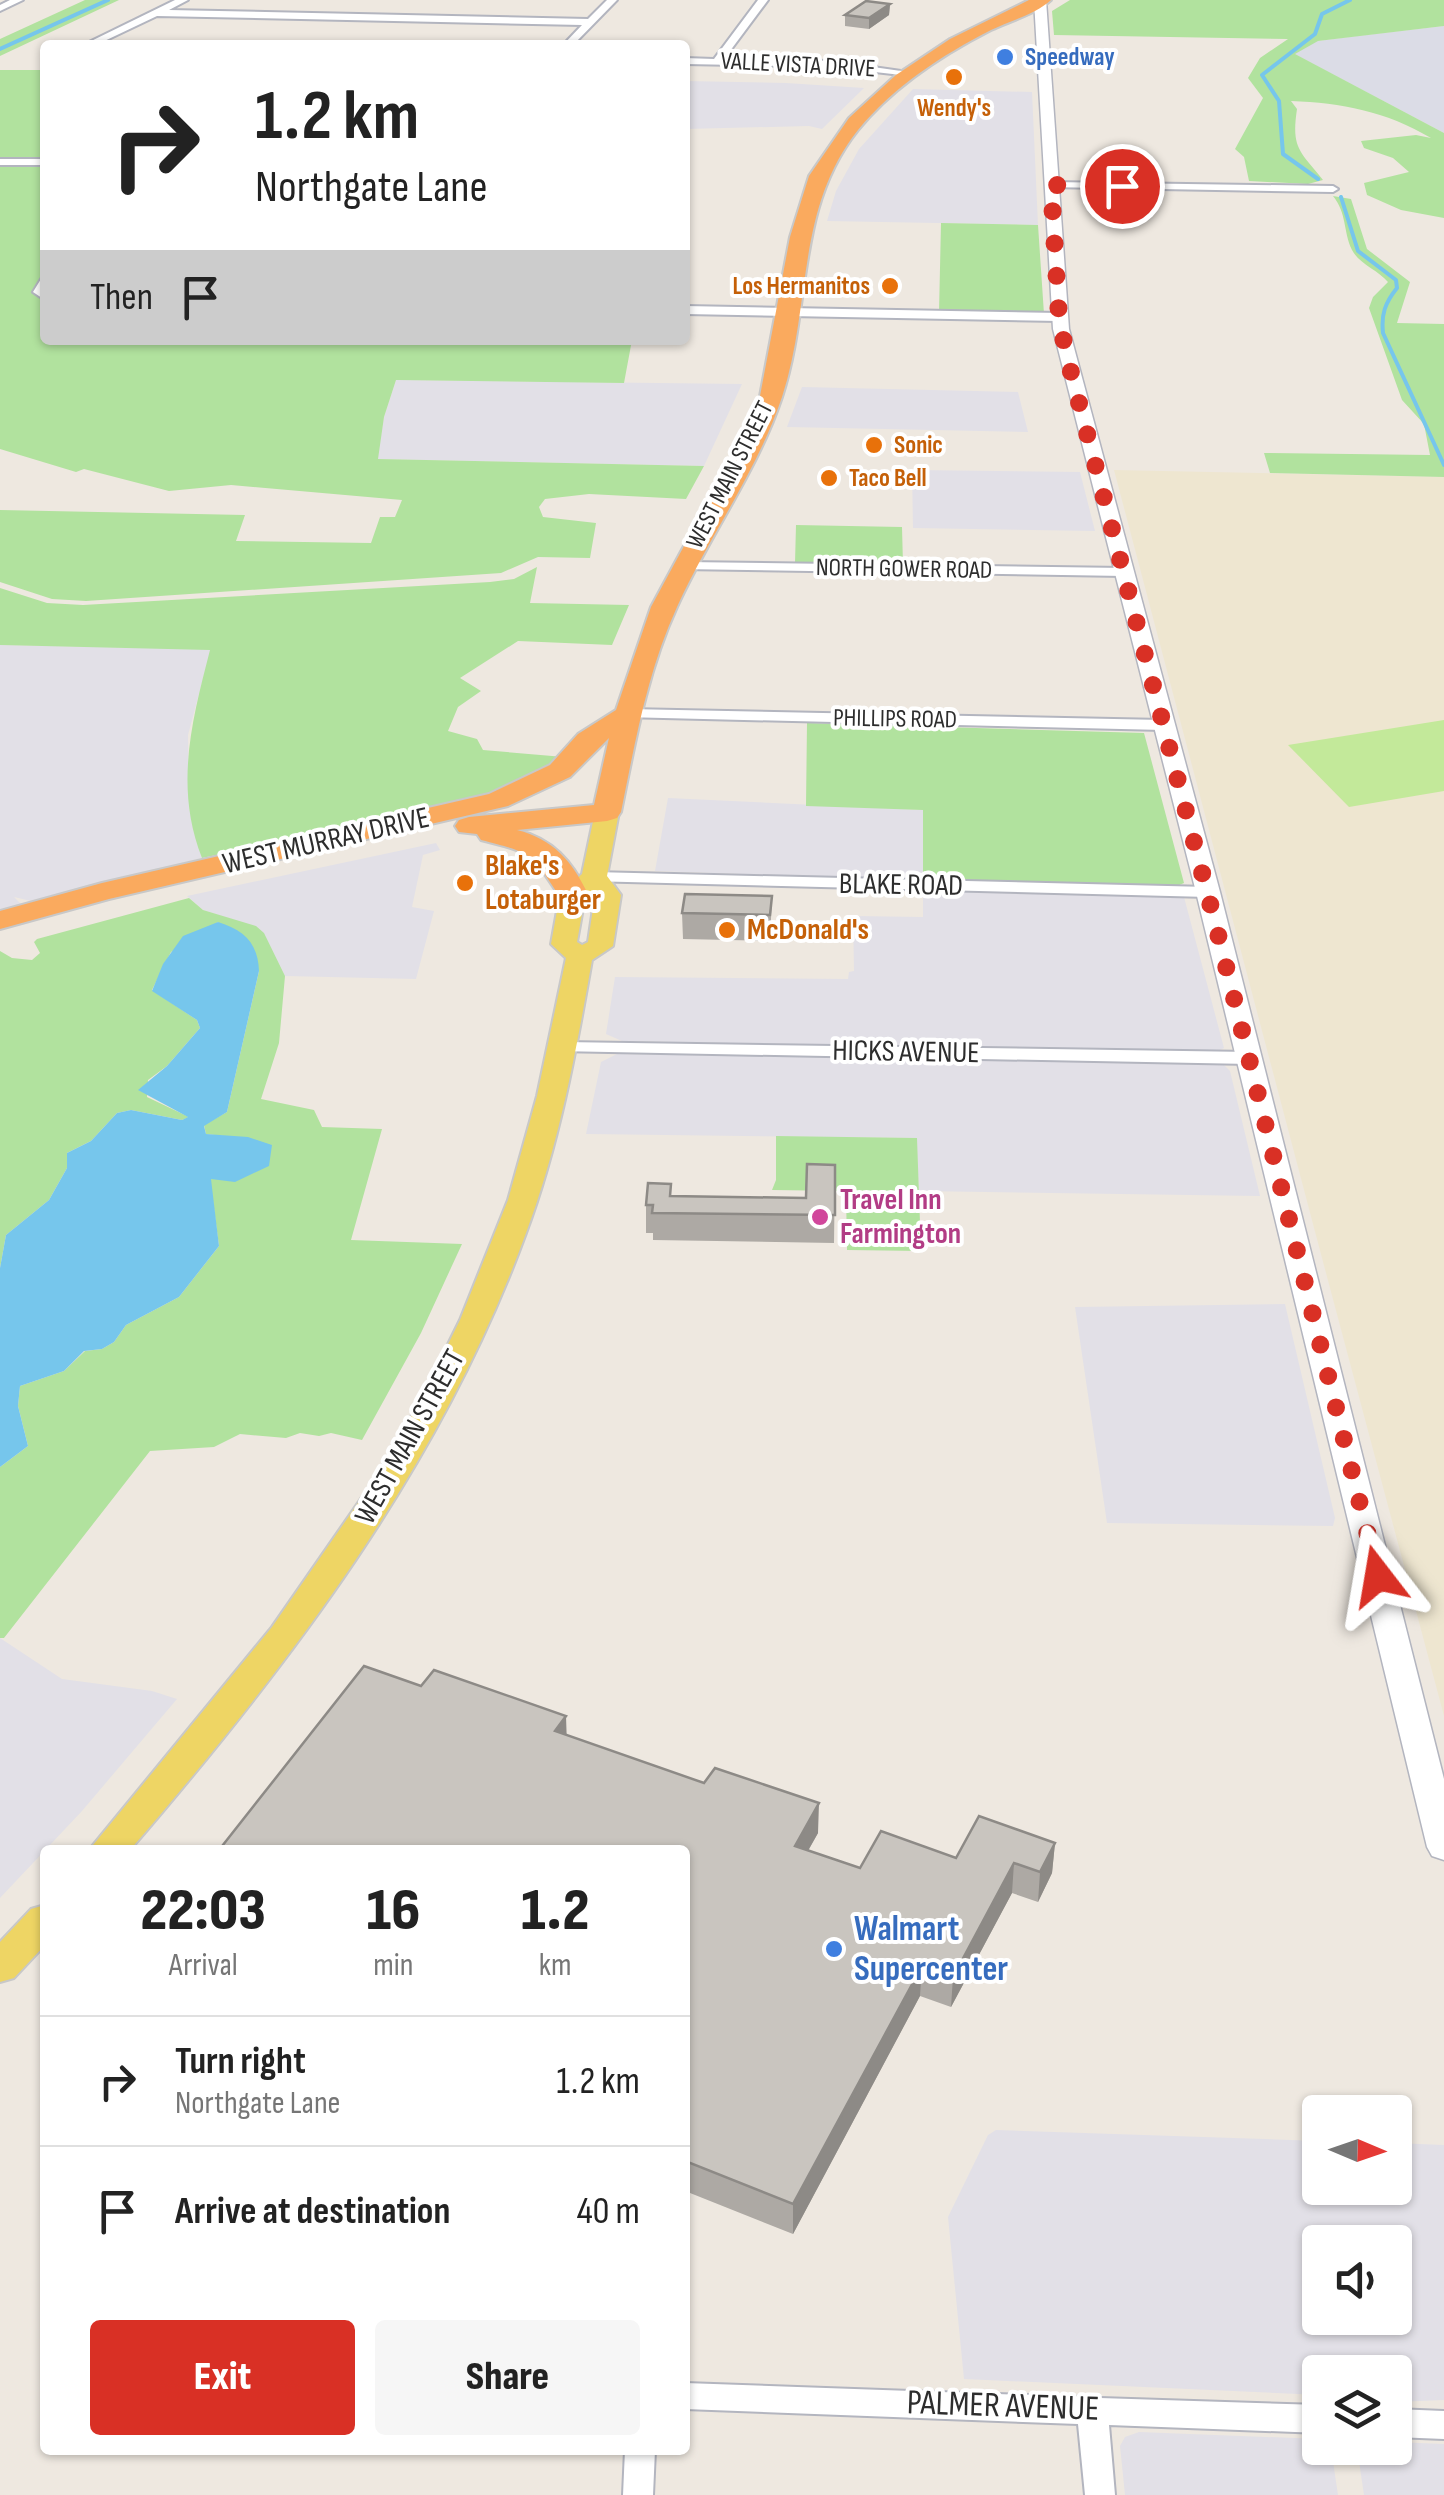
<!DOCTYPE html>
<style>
:root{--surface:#fff;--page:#f6f6f6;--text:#222;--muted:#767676;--line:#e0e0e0;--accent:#d93025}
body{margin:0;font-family:"Sofia Sans Condensed",sans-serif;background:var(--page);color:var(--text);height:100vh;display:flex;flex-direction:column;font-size:38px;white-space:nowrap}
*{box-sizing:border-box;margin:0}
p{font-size:32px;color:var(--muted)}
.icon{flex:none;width:55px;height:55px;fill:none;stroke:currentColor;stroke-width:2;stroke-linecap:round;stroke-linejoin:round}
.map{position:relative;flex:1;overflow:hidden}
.sheet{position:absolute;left:40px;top:1845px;width:650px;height:610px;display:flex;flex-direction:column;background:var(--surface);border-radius:10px;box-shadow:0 2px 8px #0004}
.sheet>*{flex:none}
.banner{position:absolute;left:40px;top:40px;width:650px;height:305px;border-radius:10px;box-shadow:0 2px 8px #0004;background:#fff;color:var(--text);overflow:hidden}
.needle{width:65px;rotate:92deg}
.tools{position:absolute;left:1302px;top:2095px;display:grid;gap:20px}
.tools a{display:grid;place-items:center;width:110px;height:110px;border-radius:10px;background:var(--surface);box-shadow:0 2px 8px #0004;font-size:50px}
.pin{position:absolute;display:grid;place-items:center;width:85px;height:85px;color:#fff;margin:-42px;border:5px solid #fff;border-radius:50%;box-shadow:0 2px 10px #0007}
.me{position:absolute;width:110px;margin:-55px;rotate:346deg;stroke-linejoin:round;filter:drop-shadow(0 0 8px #0008)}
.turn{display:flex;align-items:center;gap:35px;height:210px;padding:0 50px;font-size:45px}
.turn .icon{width:130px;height:130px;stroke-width:2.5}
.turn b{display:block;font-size:70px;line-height:85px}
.then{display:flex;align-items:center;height:95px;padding:0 50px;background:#0003;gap:20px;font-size:38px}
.eta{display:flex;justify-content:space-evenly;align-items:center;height:170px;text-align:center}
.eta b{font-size:60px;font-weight:800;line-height:70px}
.cta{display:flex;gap:20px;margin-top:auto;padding:20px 50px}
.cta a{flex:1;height:115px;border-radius:10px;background:var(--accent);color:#fff;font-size:40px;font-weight:800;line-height:115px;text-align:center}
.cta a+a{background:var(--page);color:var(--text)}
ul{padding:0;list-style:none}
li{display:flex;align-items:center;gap:30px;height:130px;padding:0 50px;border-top:2px solid var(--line)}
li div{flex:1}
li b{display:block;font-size:38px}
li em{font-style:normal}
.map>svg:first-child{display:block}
.industrial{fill:#e2e0e7;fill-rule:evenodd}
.education{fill:#eee6d0}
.airport{fill:#dbdce6}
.green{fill:#b1e29e}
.pitch{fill:#c3e99a}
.water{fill:#76c6ec}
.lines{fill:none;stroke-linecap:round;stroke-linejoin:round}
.stream{stroke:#76c6ec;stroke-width:4}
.street-casing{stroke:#b3b5bf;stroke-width:4}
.secondary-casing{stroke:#b3b5bf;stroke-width:3}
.primary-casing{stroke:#c8c8c8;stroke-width:4}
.highway-casing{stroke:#c8c8c8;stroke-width:4}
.street{fill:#fff;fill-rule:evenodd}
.secondary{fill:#fff;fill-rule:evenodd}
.primary{fill:#eed564;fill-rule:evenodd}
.highway{fill:#faaa5e;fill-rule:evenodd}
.wall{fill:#ada9a4}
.shaded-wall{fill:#8d8a86}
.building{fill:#c9c5bf;stroke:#8d8a86;stroke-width:2.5}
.route{stroke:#d93025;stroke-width:18;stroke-dasharray:0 32.4}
.shop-dot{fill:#3f7fe0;stroke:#fff;stroke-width:4}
.food-dot{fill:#e8710a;stroke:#fff;stroke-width:4}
.hotel-dot{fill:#d1479c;stroke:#fff;stroke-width:4}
.labels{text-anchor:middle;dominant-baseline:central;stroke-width:8;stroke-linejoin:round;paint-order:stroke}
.far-shop-label{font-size:25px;font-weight:bold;fill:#366cbe;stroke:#fff;text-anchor:start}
.far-street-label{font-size:25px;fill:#2d2d2d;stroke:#fff}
.far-food-label{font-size:25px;font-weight:bold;fill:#c56008;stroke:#fff;text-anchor:start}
.street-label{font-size:30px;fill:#2d2d2d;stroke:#fff}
.food-label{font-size:30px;font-weight:bold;fill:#c56008;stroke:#fff;text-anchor:start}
.hotel-label{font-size:30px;font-weight:bold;fill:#b23c85;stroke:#fff;text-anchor:start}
.near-shop-label{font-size:35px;font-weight:bold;fill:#366cbe;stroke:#fff;text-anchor:start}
.near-street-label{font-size:35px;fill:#2d2d2d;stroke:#fff}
</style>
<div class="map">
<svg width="1444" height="2495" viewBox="0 0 1444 2495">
<rect width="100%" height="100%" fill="#eee8e0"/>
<path class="industrial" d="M685 81 786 83 864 88 822 129 809 126 685 129Z
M913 89 1032 92 1038 225 827 221 836 191 859 149Z
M396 380 742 384 704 466 377 459 384 417Z
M802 387 1018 392 1028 432 787 427Z
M912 470 1080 472 1095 531 913 528Z
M0 645 211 649 188 735 189 808 202 858 31 901 14 897 20 903H33L0 913Z
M668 798 923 810V880L655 871Z
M436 843 440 850 423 855 412 907 434 911 416 979 285 976 264 934 256 927 203 910 187 896Z
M923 891 1184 897 1224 1048 1215 1052 622 1041 606 1034 615 977 848 979 849 972 854 971 853 916 923 917Z
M617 1054 1222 1063 1230 1071 1260 1196 919 1191 916 1138 586 1134 601 1062Z
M1285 1304 1335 1518 1333 1526 1107 1523 1075 1307Z
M0 1638 62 1679 152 1691 177 1699 82 1811 0 1898Z
M996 2130 1320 2141V2188H1395V2143L1444 2145V2400L1395 2402V2372H1320V2395L964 2379 948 2217 988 2135ZM1320 2242H1395V2318H1320Z
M1139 2432 1320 2439V2448H1331L1338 2495H1125L1120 2446 1125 2437Z
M1395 2442 1444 2444V2495H1364L1357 2448H1395Z"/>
<path class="education" d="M1114 470 1444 477V1716L1318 1243Z"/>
<path class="airport" d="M1444 26V133L1279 46 1357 36Z"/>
<path class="green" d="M85 0H119L0 56V39Z
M1070 0H1444V26L1318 41 1295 54 1444 133V218L1401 210 1367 195 1364 183 1409 172 1393 158 1364 148 1361 141 1416 135 1431 138C1385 111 1342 103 1291 101L1297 109C1291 149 1300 151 1323 180L1308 184 1249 181 1244 157 1235 149 1263 98 1248 78 1260 58 1288 39 1054 35 1052 11Z
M0 70H45V340H632L624 383 396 380 384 417 378 459 704 466 686 499 589 494 545 499 539 507 543 517 596 523 590 558 538 557 501 573 86 601 52 599 0 582V510L245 515 236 541 371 543 380 517H395L402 500 231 485 169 491 84 469 76 472 0 449Z
M1333 196 1351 199 1367 249 1410 282 1397 323 1444 324V477L1270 473 1264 453 1430 455 1424 424 1402 400 1369 308 1373 297 1388 282C1378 270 1359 264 1352 250 1343 231 1347 213 1333 196Z
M941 223 1038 225 1044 314 939 313Z
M796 525 902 527 903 565 795 563Z
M537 567 530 603 629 605 612 645 518 641 460 678 481 691 458 707 448 731 477 739 483 750 564 757 512 789 398 817 202 858C174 787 192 720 210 650L0 645V588L47 603 83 605 490 582 514 579Z
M807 723 1144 733 1184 883 1177 886 923 880V810L806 806Z
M189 898 203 910 256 926 264 933 285 976 279 1043 261 1099 314 1110 322 1127 382 1129 351 1240 462 1244 421 1333 362 1440 331 1433 319 1436 300 1433 286 1438 240 1434 214 1447 150 1451 4 1638H0V1467L28 1446 18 1406 20 1386 64 1371 85 1351 102 1349 114 1342 126 1325 179 1297 219 1246 210 1179 224 1136 206 1134 204 1125 227 1112 259 971 218 922 171 952 152 990 197 1020 200 1028 167 1066 148 1080 147 1097 189 1117 182 1120 131 1110 117 1113 91 1141 67 1153V1168L49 1200 6 1235 0 1268V951L12 958 32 960 40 953 34 942 37 939Z
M776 1136 917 1138 921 1251 847 1250 846 1191 772 1190 776 1180Z"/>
<path class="pitch" d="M1444 720V791L1349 807 1288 745Z"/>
<path class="water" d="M218 922C244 930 258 943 259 971L227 1112 204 1126 206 1134 248 1137 272 1145 269 1166 235 1182 211 1179 219 1246 179 1297 126 1325 114 1342 102 1349 84 1351 64 1371 20 1386 18 1406 28 1446 0 1467V1268L6 1235 49 1200 67 1168V1153L91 1141 117 1113 131 1110 182 1120 188 1117 138 1090 167 1066 200 1028 197 1020 152 991 163 964 183 936Z"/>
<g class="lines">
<path class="stream" d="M0 49 108 0
M1318 179 1283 154 1279 101 1262 75 1315 34 1322 14 1350 0
M1341 197 1358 251 1396 280 1397 288C1385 303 1381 314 1383 333L1444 465"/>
<defs>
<path id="street" d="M10 0H23L0 11V5Z
M175 0H188L169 10 588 19 607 0H617L573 45H563L582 25 157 16 96 45H83Z
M758 0H768L724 59 831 61 915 73 910 76 831 67 685 64V58L714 59Z
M0 159H45V165H0Z
M1051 182 1333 186 1338 189 1333 192 1047 187V183Z
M45 277V300L33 292 41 279Z
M685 306 1059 313 1065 317 1059 321 685 314Z
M685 562 1124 568 1131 572 1124 576 680 569V563Z
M628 709 1163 720 1171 725 1163 730 623 717 620 714Z
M594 872 1208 887 1216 892 1208 897 588 881 586 877Z
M563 1042 1250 1052 1259 1058 1250 1064 557 1051 554 1047Z
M685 2383 1085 2397 1092 2395 1100 2398 1320 2405V2433L1109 2425 1115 2495H1085L1078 2424 685 2409Z
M1395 2409 1444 2411V2439L1395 2437Z
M625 2450H655L653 2495H623Z"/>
<path id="secondary" d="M1034 0H1046L1069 329 1220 892 1444 1779V1860L1432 1856 1427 1847 1196 892 1053 329Z"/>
<path id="primary" d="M607 805 619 812 607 876 621 895 613 946 592 960C576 1052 559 1145 526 1233 441 1466 290 1664 130 1850H89L272 1627 374 1480 419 1403 460 1320 508 1200 537 1096 566 958 551 944 560 894 582 874 595 812ZM592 891 595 895 588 942 582 945 577 942 585 897Z
M45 1905V1945L14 1978 0 1982V1942L31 1909Z"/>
<path id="highway" d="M1029 0H1051C1036 14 1010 21 991 30 942 55 893 87 858 130 795 209 812 306 782 397 757 472 709 536 677 607 647 672 635 743 621 812L617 818 607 821 517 830C553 839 572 861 588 894L584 900H562C531 854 537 854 481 840L477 834 459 832 455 826 459 820 469 817 594 805 609 738 570 777 508 806 109 899 0 929V911L102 883 489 794 550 765 578 734 616 710 651 607 736 450 760 396 790 237 809 176 849 118 896 75 950 39Z"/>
</defs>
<use href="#street" class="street-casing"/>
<use href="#secondary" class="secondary-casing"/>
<use href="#primary" class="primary-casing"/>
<use href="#highway" class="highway-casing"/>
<use href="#street" class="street"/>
<use href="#secondary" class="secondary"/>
<use href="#primary" class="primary"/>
<use href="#highway" class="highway"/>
</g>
<path class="wall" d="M890 4 889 15 869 29 845 26V15Z
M772 896 770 941 683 939 682 913Z
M835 1165 834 1243 653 1240V1233H646V1205L671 1184V1196L806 1198Z
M421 1686 567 1735 818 1833 808 1851 860 1868 956 1858 1055 1843 1052 1873 1038 1902 1012 1893 951 2007 920 1996 793 2234 685 2191V1850Z"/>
<path class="shaded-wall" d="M890 4 889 15 869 29V18Z
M566 1716 567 1746 555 1731Z
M819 1803 818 1833 794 1875 795 1846Z
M1055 1843 1052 1873 1038 1902 1040 1872Z
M1014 1863 1012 1893 951 2007 953 1977Z
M922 1966 920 1996 793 2234V2204Z"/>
<path class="building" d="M866 1 890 4 869 18 845 15Z
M685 894 772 896 770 915 682 913Z
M807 1164 835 1165V1215L652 1213 653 1205H646L648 1183 671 1184 670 1196 806 1198Z
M364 1666 421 1686 434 1670 566 1716 555 1731 704 1783 715 1768 819 1803 795 1846 860 1868 881 1831 956 1858 979 1816 1055 1843 1040 1872 1014 1863 953 1977 922 1966 793 2204 685 2161V1850H219Z"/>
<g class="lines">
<path class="route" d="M1122 186 1051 185 1059 317 1066 353 1216 926 1378 1576"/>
</g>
<g class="shop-dot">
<circle cx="1005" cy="57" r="10"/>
<circle cx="834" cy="1949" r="10"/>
</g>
<g class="food-dot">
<circle cx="954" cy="77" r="10"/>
<circle cx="890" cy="286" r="10"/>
<circle cx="874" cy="445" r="10"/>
<circle cx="829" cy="478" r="10"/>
<circle cx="465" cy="883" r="10"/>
<circle cx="727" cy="930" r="10"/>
</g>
<circle class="hotel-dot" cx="820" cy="1217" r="10"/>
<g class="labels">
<g class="far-shop-label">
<text x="1025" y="57">Speedway</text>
</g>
<g class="far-street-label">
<text transform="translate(798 65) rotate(3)">VALLE VISTA DRIVE</text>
<text transform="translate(730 475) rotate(-63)">WEST MAIN STREET</text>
<text transform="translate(904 569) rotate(1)">NORTH GOWER ROAD</text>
<text transform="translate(895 719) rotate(1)">PHILLIPS ROAD</text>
</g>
<g class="far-food-label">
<text x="954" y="108" text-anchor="middle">Wendy's</text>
<text x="870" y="286" text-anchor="end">Los Hermanitos</text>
<text x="894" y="445">Sonic</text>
<text x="849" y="478">Taco Bell</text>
</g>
<g class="street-label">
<text transform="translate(326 841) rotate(-13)">WEST MURRAY DRIVE</text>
<text transform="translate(901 885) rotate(1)">BLAKE ROAD</text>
<text transform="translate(906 1052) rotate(1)">HICKS AVENUE</text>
<text transform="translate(410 1437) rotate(-61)">WEST MAIN STREET</text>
</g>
<g class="food-label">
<text x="485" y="866">Blake's<tspan x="485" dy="34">Lotaburger</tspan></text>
<text x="747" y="930">McDonald's</text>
</g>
<g class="hotel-label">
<text x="840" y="1200">Travel Inn<tspan x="840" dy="34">Farmington</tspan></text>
</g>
<g class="near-shop-label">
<text x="854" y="1929">Walmart<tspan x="854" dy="40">Supercenter</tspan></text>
</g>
<g class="near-street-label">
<text transform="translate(1003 2406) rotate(2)">PALMER AVENUE</text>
</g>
</g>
</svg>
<div class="tools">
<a><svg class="needle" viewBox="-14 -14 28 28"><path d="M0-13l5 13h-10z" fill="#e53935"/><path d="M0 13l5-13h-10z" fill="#767676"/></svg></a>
<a><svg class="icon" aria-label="sound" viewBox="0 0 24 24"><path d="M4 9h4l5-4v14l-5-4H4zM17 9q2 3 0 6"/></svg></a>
<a><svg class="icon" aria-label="layers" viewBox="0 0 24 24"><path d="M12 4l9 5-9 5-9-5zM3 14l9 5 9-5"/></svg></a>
</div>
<div class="pin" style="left:1122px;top:186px;background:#d93025"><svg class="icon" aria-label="arrive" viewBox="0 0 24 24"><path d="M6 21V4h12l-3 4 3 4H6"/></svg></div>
<svg class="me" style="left:1378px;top:1576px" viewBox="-20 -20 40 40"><path d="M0-17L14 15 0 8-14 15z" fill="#d93025" stroke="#fff" stroke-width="4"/></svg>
<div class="banner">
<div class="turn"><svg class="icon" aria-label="right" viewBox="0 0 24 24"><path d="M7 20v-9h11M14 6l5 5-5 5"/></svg><div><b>1.2 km</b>Northgate Lane</div></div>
<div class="then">Then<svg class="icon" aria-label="arrive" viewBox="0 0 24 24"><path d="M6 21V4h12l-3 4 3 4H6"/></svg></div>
</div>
<section class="sheet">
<div class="eta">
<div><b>22:03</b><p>Arrival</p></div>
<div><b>16</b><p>min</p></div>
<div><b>1.2</b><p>km</p></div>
</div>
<ul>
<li><svg class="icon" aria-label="right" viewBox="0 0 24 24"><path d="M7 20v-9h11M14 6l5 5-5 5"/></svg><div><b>Turn right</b><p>Northgate Lane</p></div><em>1.2 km</em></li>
<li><svg class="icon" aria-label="arrive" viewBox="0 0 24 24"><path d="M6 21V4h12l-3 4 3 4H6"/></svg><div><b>Arrive at destination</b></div><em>40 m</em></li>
</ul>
<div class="cta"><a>Exit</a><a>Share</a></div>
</section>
</div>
